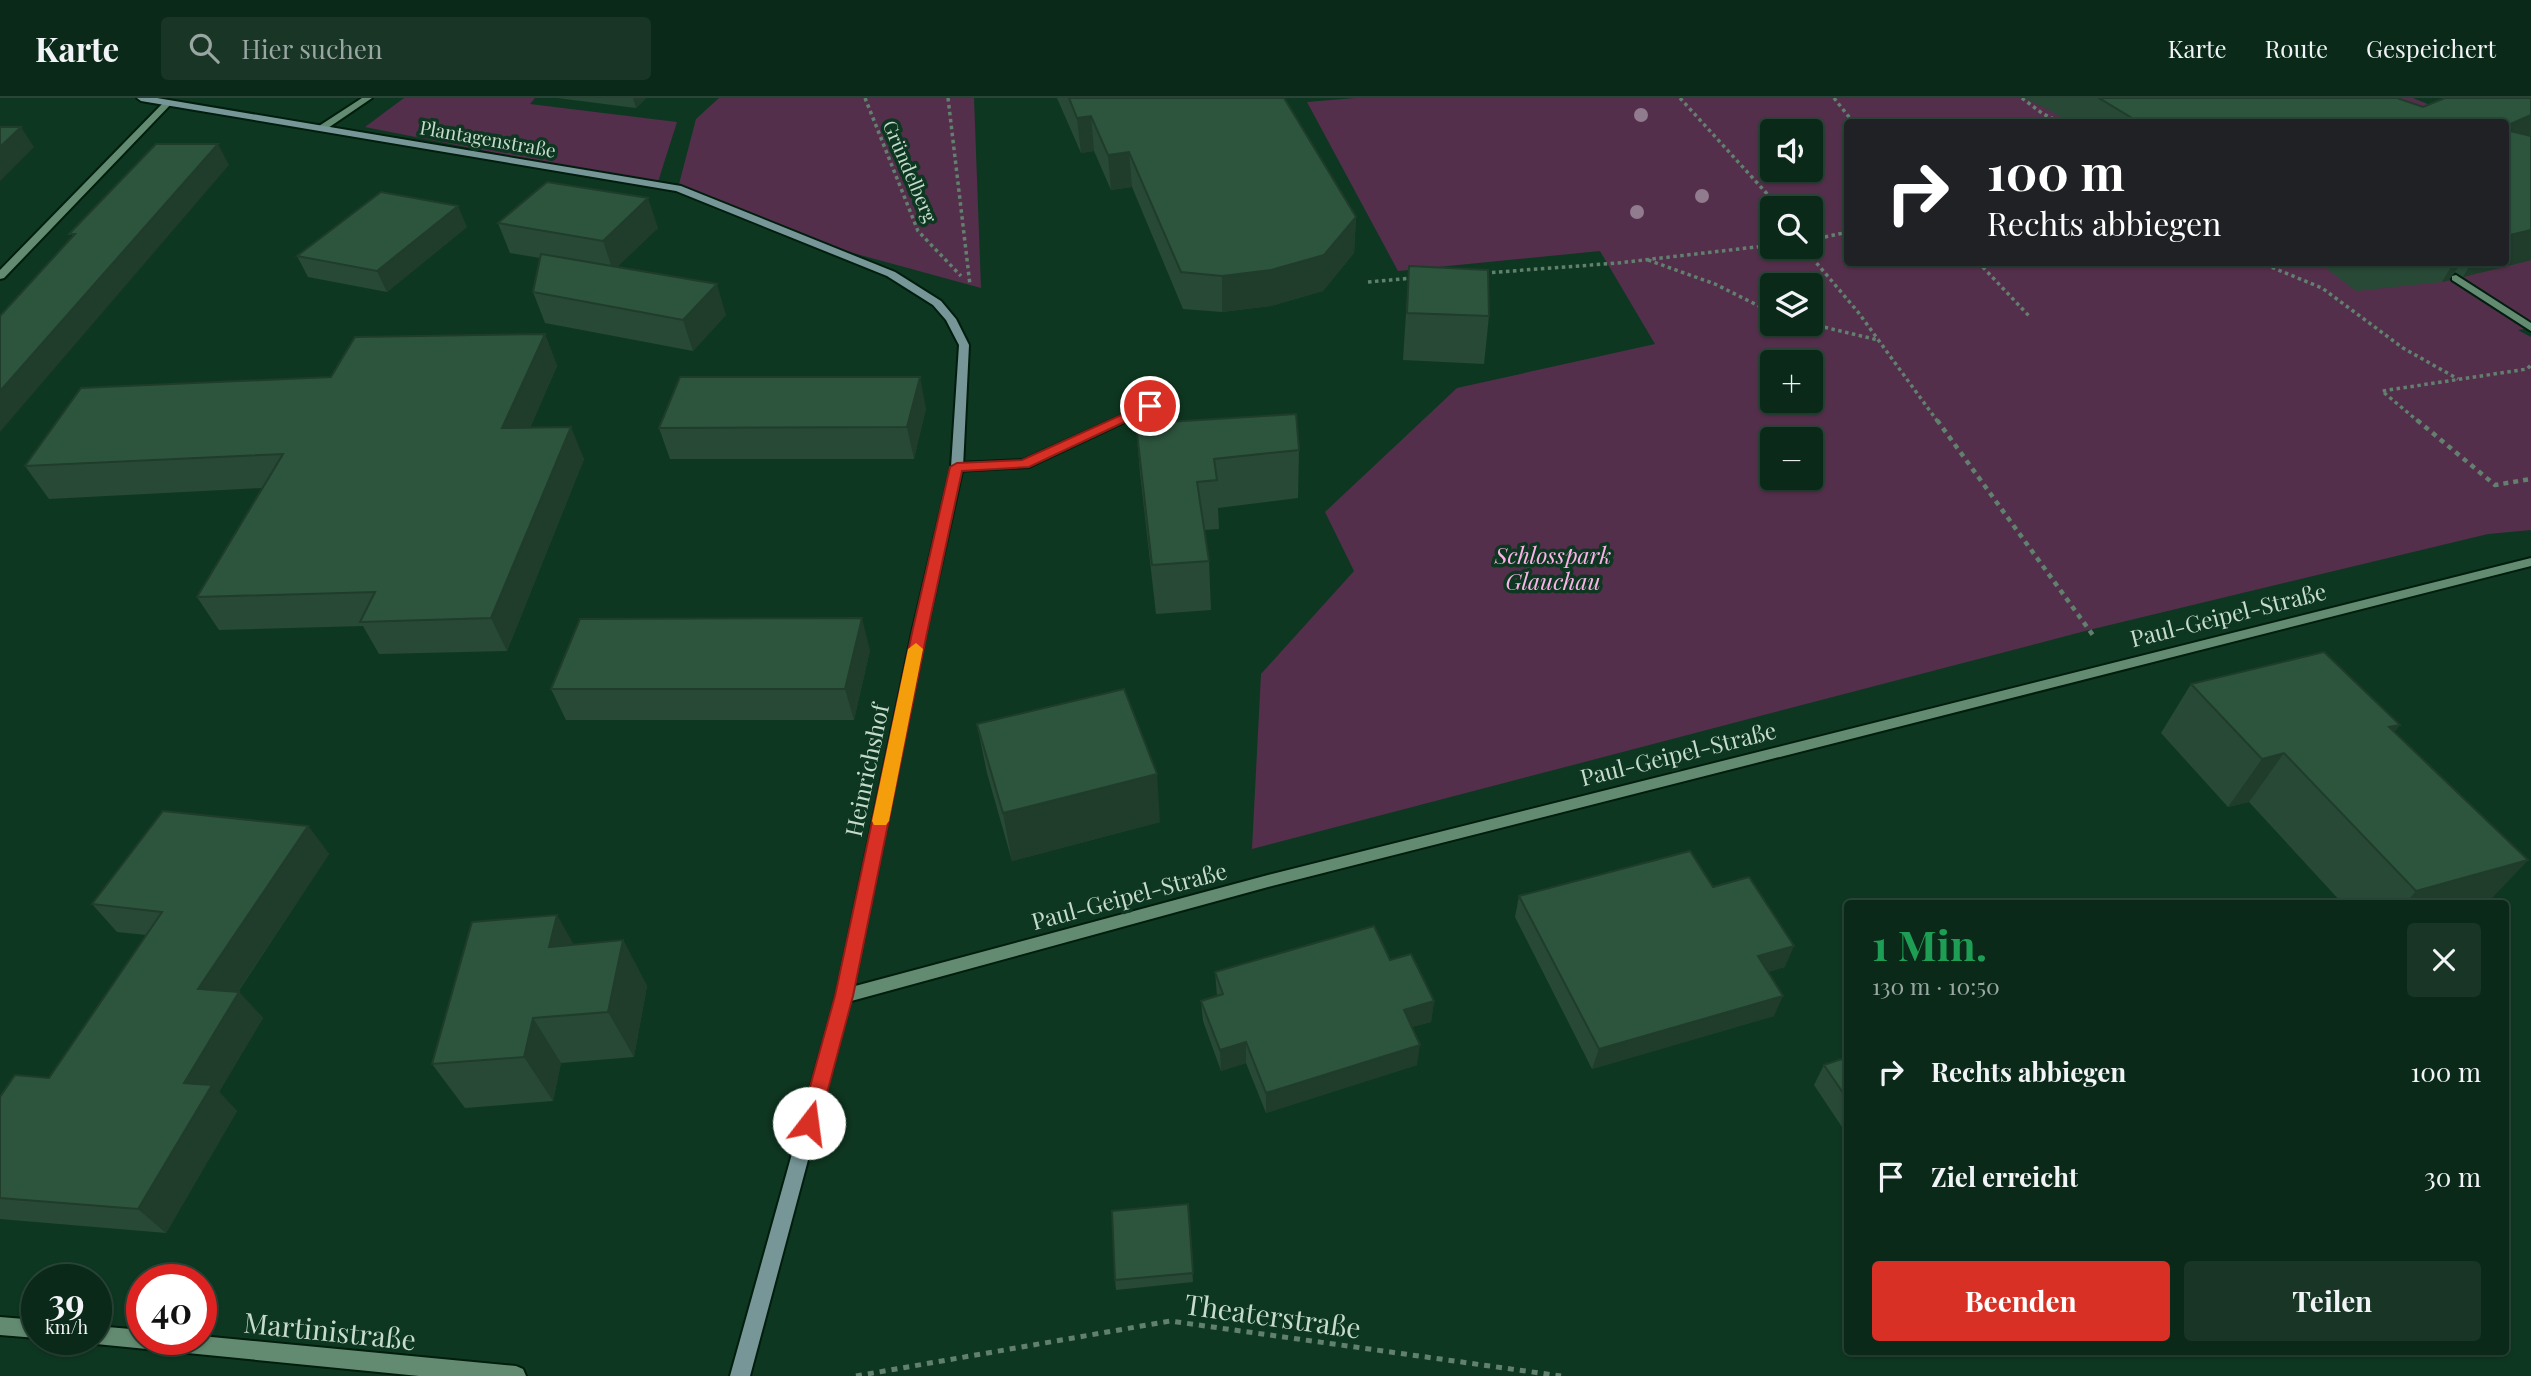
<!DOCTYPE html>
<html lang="de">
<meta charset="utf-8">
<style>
:root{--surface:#0a2919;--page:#183526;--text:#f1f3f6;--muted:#99a6a2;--line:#2a4538;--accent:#d93025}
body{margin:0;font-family:"Playfair Display",serif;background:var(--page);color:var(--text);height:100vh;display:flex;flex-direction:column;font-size:26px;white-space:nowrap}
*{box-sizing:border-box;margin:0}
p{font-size:23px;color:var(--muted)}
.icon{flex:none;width:38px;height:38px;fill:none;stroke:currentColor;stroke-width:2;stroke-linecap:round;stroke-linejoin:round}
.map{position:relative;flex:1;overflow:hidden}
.drawer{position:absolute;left:1844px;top:802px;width:665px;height:455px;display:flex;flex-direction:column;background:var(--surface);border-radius:7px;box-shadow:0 2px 5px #0004,0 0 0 2px var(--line)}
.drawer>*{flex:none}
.top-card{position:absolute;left:1844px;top:21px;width:665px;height:147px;border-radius:7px;box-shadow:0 2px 5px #0004,0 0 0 2px var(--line);background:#202124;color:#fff;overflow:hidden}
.fabs{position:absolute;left:1760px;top:21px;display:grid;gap:14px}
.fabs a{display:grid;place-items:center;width:63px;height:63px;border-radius:7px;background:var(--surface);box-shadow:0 2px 5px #0004,0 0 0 2px var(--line);font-size:35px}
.speed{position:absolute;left:21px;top:1166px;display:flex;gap:14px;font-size:35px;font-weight:700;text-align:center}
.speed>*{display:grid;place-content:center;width:91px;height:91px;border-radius:50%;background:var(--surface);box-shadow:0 2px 5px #0004,0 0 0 2px var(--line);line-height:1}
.speed small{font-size:18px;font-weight:400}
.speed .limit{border:10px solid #d22;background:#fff;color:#111}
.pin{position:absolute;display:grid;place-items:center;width:60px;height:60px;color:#fff;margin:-30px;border:4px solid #fff;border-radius:50%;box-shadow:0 2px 7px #0007}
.me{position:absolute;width:77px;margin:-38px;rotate:15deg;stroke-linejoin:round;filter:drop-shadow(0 0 5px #0008)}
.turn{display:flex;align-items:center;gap:24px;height:147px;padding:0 28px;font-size:32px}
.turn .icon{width:91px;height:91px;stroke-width:2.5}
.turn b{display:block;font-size:49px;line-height:60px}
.round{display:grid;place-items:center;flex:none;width:74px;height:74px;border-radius:7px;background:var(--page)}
.summary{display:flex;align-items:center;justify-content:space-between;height:119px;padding:0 28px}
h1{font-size:42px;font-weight:700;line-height:52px;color:#1e9e55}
.cta{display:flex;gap:14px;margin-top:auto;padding:14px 28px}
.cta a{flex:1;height:80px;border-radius:7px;background:var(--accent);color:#fff;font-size:28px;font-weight:700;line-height:80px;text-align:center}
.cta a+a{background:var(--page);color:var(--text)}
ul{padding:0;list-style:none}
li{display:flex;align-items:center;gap:21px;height:105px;padding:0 28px}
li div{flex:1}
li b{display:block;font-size:26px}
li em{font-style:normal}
header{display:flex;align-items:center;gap:42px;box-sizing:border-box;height:98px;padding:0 35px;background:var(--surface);border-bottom:2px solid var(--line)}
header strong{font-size:33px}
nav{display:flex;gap:38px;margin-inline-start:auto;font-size:24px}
.search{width:490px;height:63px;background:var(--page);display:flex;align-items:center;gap:18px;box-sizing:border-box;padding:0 24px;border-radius:7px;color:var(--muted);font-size:26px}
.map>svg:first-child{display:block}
.green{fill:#542f4b;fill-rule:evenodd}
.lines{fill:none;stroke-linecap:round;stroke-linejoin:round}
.lane-casing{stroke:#001d0d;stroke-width:4}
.street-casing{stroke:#001d0d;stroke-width:4}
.secondary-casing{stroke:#001d0d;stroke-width:4}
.path-far2{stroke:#61816e;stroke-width:3.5;stroke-dasharray:3.5 3.5;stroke-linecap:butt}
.path-far1{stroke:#61816e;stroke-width:4.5;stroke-dasharray:5 5;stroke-linecap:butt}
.path{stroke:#61816e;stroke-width:5;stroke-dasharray:6 6;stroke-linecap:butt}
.lane{fill:#628b71;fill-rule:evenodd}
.street{fill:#628b71;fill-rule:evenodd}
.secondary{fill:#769698;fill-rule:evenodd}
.tree{fill:#917b8e}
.wall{fill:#274935}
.shaded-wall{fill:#203c2b}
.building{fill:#2d553e;stroke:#203c2b;stroke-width:2}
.route{fill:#d93025;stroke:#8d1f18;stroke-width:2}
.slow{fill:#f59e0b}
.labels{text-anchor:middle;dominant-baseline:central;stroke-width:7;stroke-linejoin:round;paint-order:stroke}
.far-street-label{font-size:19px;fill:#c6dbcd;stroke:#0e3721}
.park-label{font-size:23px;font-style:italic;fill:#fcb3e8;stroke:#0e3721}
.street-label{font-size:23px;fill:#c6dbcd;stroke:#0e3721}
.near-street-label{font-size:28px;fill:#c6dbcd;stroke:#0e3721}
</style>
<header>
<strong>Karte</strong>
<div class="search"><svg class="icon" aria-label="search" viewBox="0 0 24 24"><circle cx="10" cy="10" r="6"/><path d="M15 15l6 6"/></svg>Hier suchen</div>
<nav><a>Karte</a><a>Route</a><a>Gespeichert</a></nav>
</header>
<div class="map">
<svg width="2531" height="1278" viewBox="0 0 2531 1278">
<rect width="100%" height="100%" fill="#0e3721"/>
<path class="green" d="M404 0H535L530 6 677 24 657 87 365 29Z
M719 0H974L981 190 820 146 678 90 696 21Z
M1355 0H2413L2471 24H1848V164L2318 165 2442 184 2531 162V230L2518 232 2531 239V432L2488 436 2089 532 1252 751 1261 576 1354 473 1325 414 1457 290 1655 246 1600 153 1398 173 1307 4ZM1773 33H1811V72H1773ZM1773 110H1811V149H1773ZM1773 187H1811V226H1773ZM1773 264H1811V303H1773ZM1773 341H1811V380H1773Z"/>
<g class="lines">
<defs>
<path id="lane" d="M362 0H372L325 32H319V28Z
M2456 177 2531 225V233L2452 182V178Z
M1150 305 1154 306V310L1029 369 957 373 951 369 957 365 1023 362Z"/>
<path id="street" d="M166 2 173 4 4 180 0 181V172Z
M2531 460V468L1268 789 844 905 838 903 836 898 838 893 844 891 1268 777Z
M0 1219 37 1222V1240L0 1237Z
M96 1228 142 1232V1241H201V1238L516 1268 523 1271 526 1278H419L96 1246 88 1241H96Z"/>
<path id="secondary" d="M137 0H157L681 88 895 174 941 203 956 221 969 247 963 369 926 535 852 898 750 1278H730L836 898 912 535 951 369 959 247 946 222 933 207 887 178 676 93 141 3Z"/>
</defs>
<use href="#lane" class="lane-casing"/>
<use href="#street" class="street-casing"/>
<use href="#secondary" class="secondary-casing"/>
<path class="path-far2" d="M865 0 918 133 961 178
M948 0 970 187
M1680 0 1780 110
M1834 0 1853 24
M2022 0 2043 16 2060 24
M1811 142 1848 134
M1803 149 1858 214 1938 324
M1648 162 1715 186 1773 215
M1978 164 2030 219
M2259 164 2322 190 2403 250 2458 281
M1485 175 1618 165 1773 147
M1368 184 1413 180
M1811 226 1878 242
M2419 324 2382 293 2527 271 2531 267"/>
<path class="path-far1" d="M1937 322 2095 540
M2417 322 2495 387 2531 381"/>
<path class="path" d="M856 1278 1170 1223 1561 1278"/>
<use href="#lane" class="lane"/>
<use href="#street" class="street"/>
<use href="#secondary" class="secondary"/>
</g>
<g class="tree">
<circle cx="1641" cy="17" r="7"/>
<circle cx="1702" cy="98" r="7"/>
<circle cx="1637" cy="114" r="7"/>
</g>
<path class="wall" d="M557 0H646L636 10Z
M1057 0H1284L1356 119 1354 155 1323 193 1271 208 1222 214 1183 211 1132 89 1111 92 1094 53 1081 55Z
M2024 0H2397L2423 9 2531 0V162L2463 179 2455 174 2454 175 2449 182 2442 184 2356 193 2318 164H2506V24H2069L2049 12Z
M498 125 658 130 617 169 726 217 693 253 545 225 533 194 540 160 510 155Z
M467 129 387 194 308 179 297 158Z
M1409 168 1489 218 1484 266 1403 262Z
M545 236 557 268 530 330 584 361 507 553 379 556 363 528 219 532 197 499 262 390 49 401 25 368 331 279Z
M926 310 914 361H670L659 330Z
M1136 326 1299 352 1298 400 1218 410 1219 431 1204 432 1209 463 1211 512 1156 516 1140 375Z
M870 552 854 622H566L551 591Z
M2191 586 2400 627 2394 634 2528 762 2487 805H2342L2249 704 2228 709 2161 635Z
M977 627 1160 724 1012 763 987 675Z
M308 728 329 756 238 894H239L263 920 219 994 237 1013 166 1135 0 1121V999L49 980 146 837 117 834 92 806Z
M1713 789 1785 869 1768 874 1774 918 1592 971 1515 819 1519 798Z
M557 817 573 847 623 842 647 888 634 959 561 965 553 1003 465 1010 432 966Z
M1390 862 1434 903 1431 924 1412 929 1417 967 1266 1015 1246 965 1221 973 1203 923 1201 903 1217 898 1215 874Z
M1848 959V1038L1814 987 1824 967Z
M1188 1106 1193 1184 1116 1192 1115 1182Z"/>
<path class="shaded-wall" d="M633 0H646L636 10Z
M2531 17V42L2506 53V28Z
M1091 18 1094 53 1081 55 1077 20Z
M21 29 34 49 0 83V49Z
M218 46 229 67 0 334V293Z
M1129 54 1132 89 1111 92 1108 57Z
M648 100 658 130 613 173 603 143Z
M458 108 467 129 387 194 377 173Z
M1356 119 1354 155 1323 193 1271 208 1222 214V178Z
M2531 132V162L2463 179 2472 164H2506V138Z
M2454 164H2462L2449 182 2442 184Z
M717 186 726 217 693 253 683 222Z
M545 236 557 268 516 362 502 330Z
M920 279 926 310 914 361 907 329Z
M571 329 584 361 507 553 491 520Z
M862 520 870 552 854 622 845 591Z
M2400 627 2362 675 2389 629Z
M2284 655 2249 704 2228 709 2262 661Z
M1157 676 1160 724 1012 763 1003 715Z
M308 728 329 756 222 917 198 891Z
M2528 762 2487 805H2406L2416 793Z
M557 817 583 863 549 849Z
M623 842 647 888 634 959 608 914Z
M1794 848 1785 869 1750 879 1758 858Z
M239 894 263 920 219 994 237 1013 166 1135 138 1111 184 985Z
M1783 898 1774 918 1592 971 1599 951Z
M1434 903 1431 924 1401 932 1404 912Z
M533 920 561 965 553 1003 524 959Z
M1246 944V965L1221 973 1220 952Z
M1420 947 1417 967 1266 1015V995Z"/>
<path class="building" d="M1069 0H1284L1356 119 1324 157 1271 172 1222 178 1181 174 1129 54 1108 57 1091 18 1077 20Z
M2099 0H2397L2423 9 2445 0H2531V17L2506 28V24H2128L2135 22Z
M0 29H21L0 49Z
M2506 32 2531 38V132L2506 138Z
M156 46H218L0 293V218L75 136H69Z
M547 84 648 100 603 143 498 125Z
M381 94 458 108 377 173 297 158Z
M541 156 717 186 683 222 533 194Z
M1409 168 1488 172 1489 218 1407 215Z
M545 236 502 330 571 329 491 520 360 524 375 494 197 499 283 356 25 368 81 290 331 279 355 239Z
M680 279H920L907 329 659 330Z
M1296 316 1299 352 1214 361 1217 382 1197 384 1209 463 1152 467 1136 326Z
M862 520 845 591H551L580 521Z
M2324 554 2400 627 2389 629 2528 762 2416 793 2284 655 2262 661 2191 586Z
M1124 591 1157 676 1003 715 977 626Z
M163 713 308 728 198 891 239 894 184 985 212 987 138 1111 0 1100V999L15 977 49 980 162 814 92 806Z
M1690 753 1713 789 1749 779 1794 848 1758 858 1783 898 1599 951 1519 798Z
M557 817 549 849 623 842 608 914 533 920 524 959 432 966 472 824Z
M1374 828 1390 862 1411 856 1434 903 1404 912 1420 947 1266 995 1246 944 1220 952 1201 903 1223 896 1215 874Z
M1848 959V1002L1824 967Z
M1188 1106 1193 1175 1115 1182 1112 1113Z"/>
<path class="route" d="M1150 304 1154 305V310L1029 369 962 373 927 535 853 898 819 1025 816 1031 809 1033 803 1031 800 1025 835 898 912 535 950 369 957 365 1022 362Z"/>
<path class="slow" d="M916 545 923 551 889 723 886 727H874L872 723 908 551Z"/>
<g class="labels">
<g class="far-street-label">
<text transform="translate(488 40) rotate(10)">Plantagenstraße</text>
<text transform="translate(911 73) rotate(67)">Gründelberg</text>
</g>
<g class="park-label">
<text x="1553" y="456">Schlosspark<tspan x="1553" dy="26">Glauchau</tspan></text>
</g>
<g class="street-label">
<text transform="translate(2228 516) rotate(-14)">Paul-Geipel-Straße</text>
<text transform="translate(1678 655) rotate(-14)">Paul-Geipel-Straße</text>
<text transform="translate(866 672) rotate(-78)">Heinrichshof</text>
<text transform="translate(1129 797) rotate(-15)">Paul-Geipel-Straße</text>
</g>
<g class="near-street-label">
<text transform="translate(1273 1217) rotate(8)">Theaterstraße</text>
<text transform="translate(330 1232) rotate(6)">Martinistraße</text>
</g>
</g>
</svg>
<div class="fabs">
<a><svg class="icon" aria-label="sound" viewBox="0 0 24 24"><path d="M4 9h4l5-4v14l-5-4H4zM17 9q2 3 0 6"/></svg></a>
<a><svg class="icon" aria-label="search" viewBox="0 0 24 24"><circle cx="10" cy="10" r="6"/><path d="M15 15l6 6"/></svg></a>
<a><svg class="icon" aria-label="layers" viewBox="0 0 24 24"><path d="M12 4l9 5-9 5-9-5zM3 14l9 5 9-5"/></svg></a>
<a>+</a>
<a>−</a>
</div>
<div class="speed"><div>39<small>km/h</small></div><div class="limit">40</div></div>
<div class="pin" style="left:1150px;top:308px;background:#d93025"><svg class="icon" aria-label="arrive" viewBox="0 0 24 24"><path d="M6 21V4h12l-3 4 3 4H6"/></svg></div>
<svg class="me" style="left:809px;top:1025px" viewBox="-20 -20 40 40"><circle r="19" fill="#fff"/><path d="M0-13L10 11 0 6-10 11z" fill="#d93025"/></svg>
<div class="top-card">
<div class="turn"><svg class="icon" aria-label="right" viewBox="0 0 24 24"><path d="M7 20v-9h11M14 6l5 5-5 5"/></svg><div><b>100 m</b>Rechts abbiegen</div></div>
</div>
<section class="drawer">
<div class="summary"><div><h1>1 Min.</h1><p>130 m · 10:50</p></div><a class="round"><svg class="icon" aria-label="close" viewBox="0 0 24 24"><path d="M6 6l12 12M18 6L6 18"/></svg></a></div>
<ul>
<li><svg class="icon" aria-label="right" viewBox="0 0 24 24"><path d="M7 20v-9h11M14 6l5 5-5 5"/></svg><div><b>Rechts abbiegen</b></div><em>100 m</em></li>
<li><svg class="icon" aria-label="arrive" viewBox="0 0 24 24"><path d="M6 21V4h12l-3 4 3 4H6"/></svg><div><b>Ziel erreicht</b></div><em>30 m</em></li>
</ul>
<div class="cta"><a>Beenden</a><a>Teilen</a></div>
</section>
</div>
